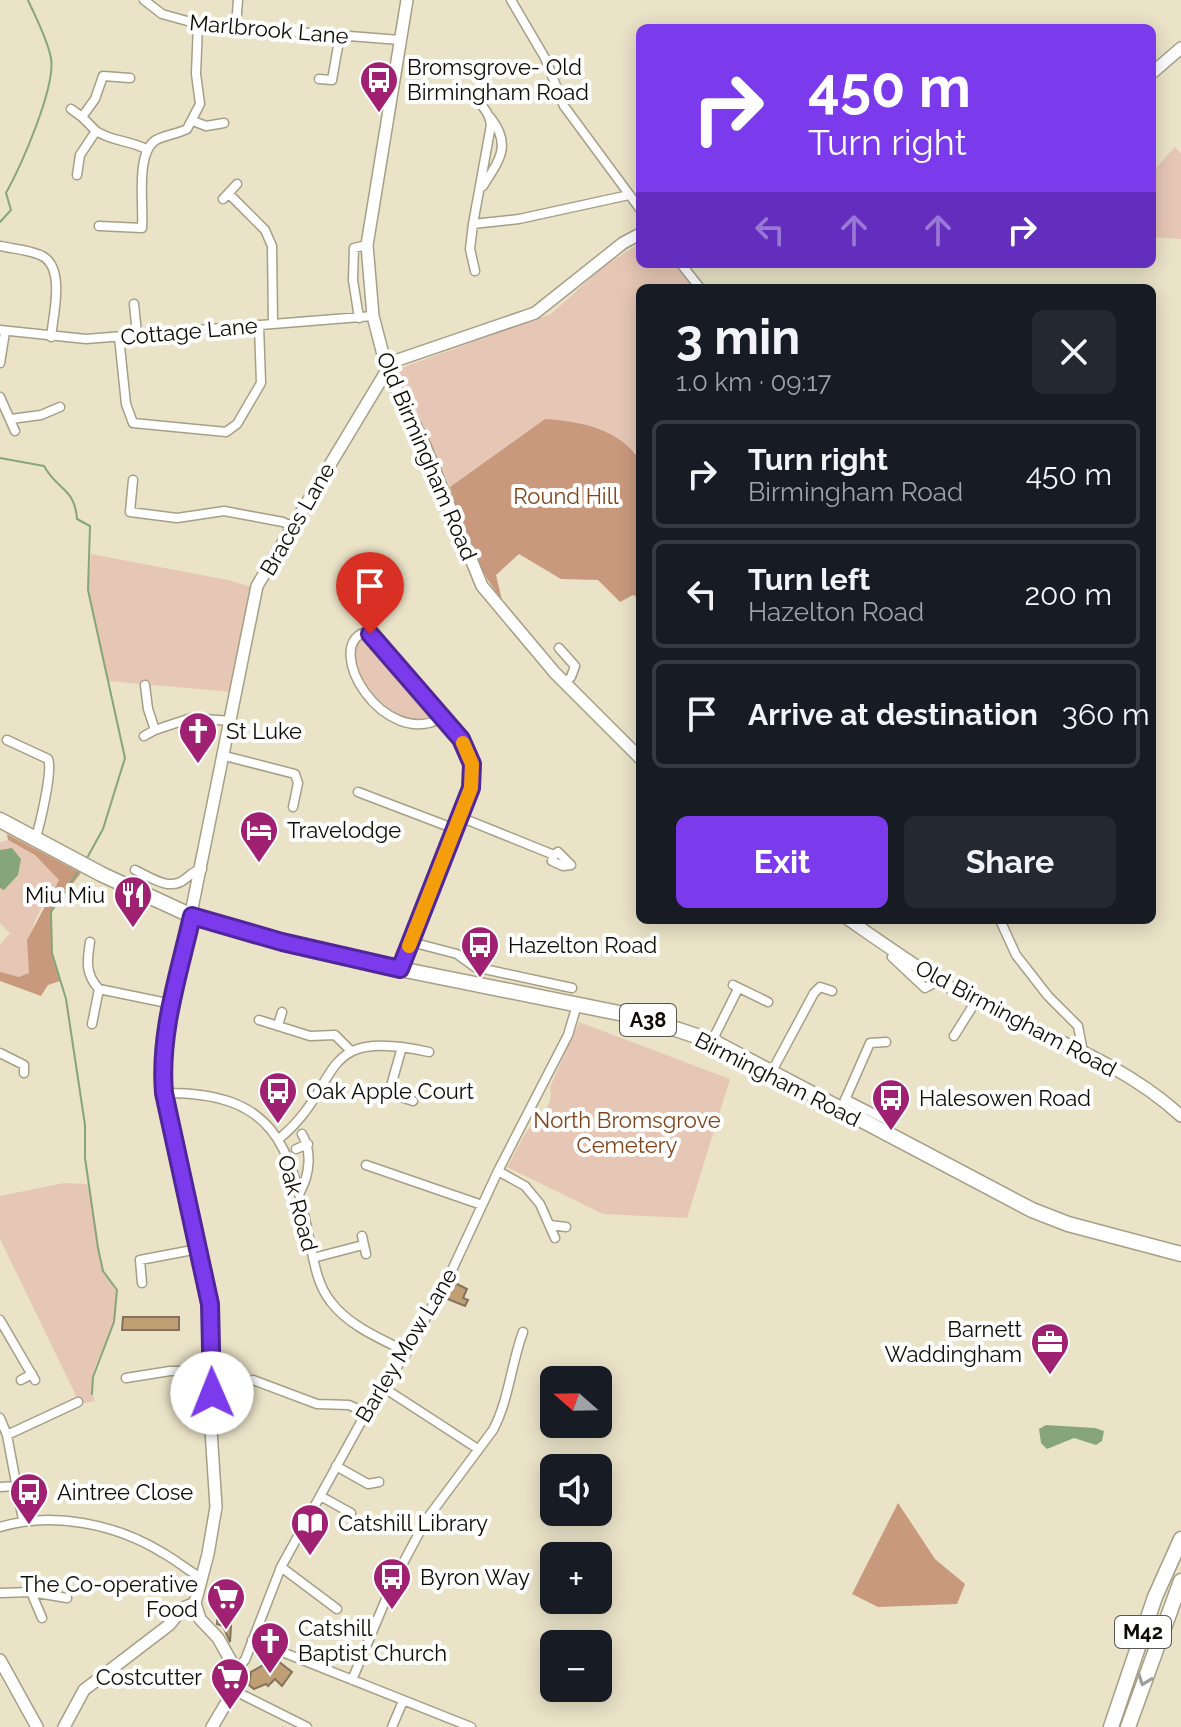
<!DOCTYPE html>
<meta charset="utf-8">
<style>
:root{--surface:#171b24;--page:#242831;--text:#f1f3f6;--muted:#9ea1a6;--line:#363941;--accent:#7c3aed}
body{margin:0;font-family:Raleway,sans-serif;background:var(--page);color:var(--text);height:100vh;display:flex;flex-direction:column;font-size:30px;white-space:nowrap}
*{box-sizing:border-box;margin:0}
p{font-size:26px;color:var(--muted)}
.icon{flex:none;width:44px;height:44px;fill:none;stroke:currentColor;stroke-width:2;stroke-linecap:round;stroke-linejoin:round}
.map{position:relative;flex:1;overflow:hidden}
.panel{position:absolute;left:636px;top:284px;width:520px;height:640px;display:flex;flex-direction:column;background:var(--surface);border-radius:12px;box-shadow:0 4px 20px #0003}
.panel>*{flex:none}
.hud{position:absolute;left:636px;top:24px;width:520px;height:244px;border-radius:12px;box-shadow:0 4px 20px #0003;background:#7c3aed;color:#fff;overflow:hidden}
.needle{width:52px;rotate:290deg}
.tools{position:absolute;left:540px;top:1366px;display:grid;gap:16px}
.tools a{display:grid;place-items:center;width:72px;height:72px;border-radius:12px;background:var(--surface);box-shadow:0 4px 20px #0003;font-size:40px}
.pin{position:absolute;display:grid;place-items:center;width:68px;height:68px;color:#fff;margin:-82px -34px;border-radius:50% 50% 50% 0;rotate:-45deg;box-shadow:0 0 8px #0007}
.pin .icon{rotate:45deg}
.me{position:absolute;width:88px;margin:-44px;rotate:359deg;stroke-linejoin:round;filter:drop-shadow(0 0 6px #0008)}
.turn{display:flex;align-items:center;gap:28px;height:168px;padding:0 40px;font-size:36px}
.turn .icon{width:104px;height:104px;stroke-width:2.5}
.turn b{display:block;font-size:56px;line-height:68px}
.lanes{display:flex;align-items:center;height:76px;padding:0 40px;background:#0003;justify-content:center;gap:40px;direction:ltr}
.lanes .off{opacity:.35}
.round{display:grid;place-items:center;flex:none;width:84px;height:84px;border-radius:12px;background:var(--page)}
.headline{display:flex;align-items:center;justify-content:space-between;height:136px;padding:0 40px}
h1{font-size:48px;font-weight:700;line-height:60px}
.button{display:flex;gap:16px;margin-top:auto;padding:16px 40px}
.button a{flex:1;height:92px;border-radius:12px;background:var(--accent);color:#fff;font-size:32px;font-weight:700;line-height:92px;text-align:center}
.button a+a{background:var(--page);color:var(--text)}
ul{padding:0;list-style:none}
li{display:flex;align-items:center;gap:24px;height:108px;margin:0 16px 12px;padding:0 24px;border:4px solid var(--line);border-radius:12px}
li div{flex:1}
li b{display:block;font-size:30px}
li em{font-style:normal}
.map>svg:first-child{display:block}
.green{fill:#e6c7b5}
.forest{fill:#c9997d}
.water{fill:#86a57a}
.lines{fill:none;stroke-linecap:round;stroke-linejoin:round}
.stream{stroke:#86a57a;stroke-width:2}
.building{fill:#c19f74;stroke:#83735e;stroke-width:2}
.street-casing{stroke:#a69f86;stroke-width:11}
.secondary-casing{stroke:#a69f86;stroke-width:14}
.highway-casing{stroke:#a69f86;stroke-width:17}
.street{stroke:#fff;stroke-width:8}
.secondary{stroke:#fff;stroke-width:11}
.highway{stroke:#fff;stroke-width:14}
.oneway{stroke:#9f9e9b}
.route-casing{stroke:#51269a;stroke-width:20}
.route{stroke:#7c3aed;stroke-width:14}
.slow{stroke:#f59e0b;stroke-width:14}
.labels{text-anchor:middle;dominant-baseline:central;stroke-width:8;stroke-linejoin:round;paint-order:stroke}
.shield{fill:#fff;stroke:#57554f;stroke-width:2}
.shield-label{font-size:20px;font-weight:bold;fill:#0f0c04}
.street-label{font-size:22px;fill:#0f0c04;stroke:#fff}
.poi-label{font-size:22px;fill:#0f0c04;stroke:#fff;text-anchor:start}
.park-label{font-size:22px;fill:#81441a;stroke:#fff}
</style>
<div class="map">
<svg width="1181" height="1727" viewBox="0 0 1181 1727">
<rect width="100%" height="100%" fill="#eae3c8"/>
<path class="green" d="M1175 147 1181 154V239L1152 237V172Z
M640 243V264H674L693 288H640V461L634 451 545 419 450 487 398 369 551 314 604 266Z
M91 554 228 580 251 587 232 692 108 681 88 590Z
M366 636 372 639 393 664 392 668 403 682 408 683 433 711 428 722C406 726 367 701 360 680 355 667 354 653 356 641Z
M8 840 35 855 59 880C35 919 26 927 30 975L19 977 0 973V945L10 933 0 923V842Z
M579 1022 730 1079 687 1218 603 1214 507 1167C515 1154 521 1138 531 1126 541 1112 554 1107 550 1087Z
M64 1183 88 1184 103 1271 117 1290C116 1300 117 1313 114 1322 107 1346 84 1376 95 1401L80 1404 0 1239V1196Z"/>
<path class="forest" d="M545 419C579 421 621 429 640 461V598L633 595 620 602 598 580 561 579 519 554 496 575 502 600C475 566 463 528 450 487Z
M7 834 81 873 51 912 52 953 60 981 48 985 41 996 0 981V972L19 977 29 973 27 940 59 880 35 855 8 840Z
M898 1503 935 1559 965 1584 957 1604 878 1607 852 1594Z"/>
<path class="water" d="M12 848 21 859 18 875 4 890 0 888V850Z
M1046 1425 1095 1428 1104 1431 1102 1441 1096 1445 1074 1438 1047 1449 1041 1443 1039 1429Z"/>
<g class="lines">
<path class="stream" d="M0 222 11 210 6 193C21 166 56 87 51 58 47 38 36 18 28 0
M0 458 44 466C57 490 75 488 77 519L90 526 88 590 125 758 103 829 87 858
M79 870 51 912 52 953 66 999 85 1125V1158L98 1248 103 1271 117 1290 114 1322 93 1377 92 1394"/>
</g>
<path class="building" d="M453 1282 467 1289 463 1298 468 1300 465 1306 445 1298Z
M123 1317H179V1330H122Z
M218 1609 232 1610 230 1642 223 1626 217 1624Z
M278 1661 292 1672 282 1686 275 1679 268 1686 266 1684 254 1689 249 1685 251 1672 265 1664 272 1668Z"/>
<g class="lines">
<defs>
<path id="street" d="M144 0 162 14 198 24 400 40
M511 0 545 58 564 106 640 209
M236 26 238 0
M319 79 332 80 340 35
M470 95C481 104 489 111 491 125L473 224 519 219 629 195
M71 109 82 117
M193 121 206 126 224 123
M96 131 82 117 95 99 103 76 130 78
M77 175 80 155 96 131C113 142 129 140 146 149
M483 186C500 159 512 145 490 117
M229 194 265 230 272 246 273 323
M223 199 237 184
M473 224 470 249 475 271
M99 226 142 228C144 205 135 153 156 140 165 135 177 134 187 129L200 104 196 74 198 24
M1 246C13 249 33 250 44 257 65 271 53 316 51 337
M681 264 700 288
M134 304 137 334
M359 318 353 280 354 248 367 245
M0 330 86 339 373 316
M119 337 126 404 133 423 226 432 237 424 261 383 259 325
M0 363 5 332
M0 397 15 431
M11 419 41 415 60 407
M133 480 130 512 177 518 224 511 283 522 293 527
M559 648 575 666 571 677 565 682
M145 685 148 709 155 730 191 718 231 721
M144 736 155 730
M7 740 48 759C53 770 40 825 35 840
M225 756 295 774 298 783 293 807
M358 792 455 829
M460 817 554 855 558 852 571 865 563 866 552 861 554 855
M135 870C150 877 170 892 185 879 192 874 193 871 202 869
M1000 920 1016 955 1048 996 1078 1026 1083 1052
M90 942C87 961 85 974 99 989L92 1024
M411 942 457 954 475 967 572 988
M895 951 892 957 925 988 940 980
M400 969 471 788C476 757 461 740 442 718 383 750 322 647 365 632L375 638 442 718
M733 985 768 1002
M99 989 172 1004
M259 1020 310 1036 335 1035 351 1051
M278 1025 282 1012
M954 1036 976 1001
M712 1041 738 989
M402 1047 389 1093 413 1101
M0 1053 24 1065V1073
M771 1073 814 993 820 987 832 991
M164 1093C274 1092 290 1143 309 1238 314 1260 316 1283 331 1302 349 1326 381 1339 407 1352
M845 1099 890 1122
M841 1109 870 1043 886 1042
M280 1138C345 1084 313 1026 429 1052
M296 1149 308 1144
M366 1165 482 1205
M498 1171 525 1186 540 1204 555 1238
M300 1192C310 1174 312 1151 302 1134
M550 1225 566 1227
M362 1236 366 1254
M313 1258 363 1245
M142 1283 140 1260 198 1249
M0 1320 35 1380
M126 1378 170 1371H211
M21 1380 32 1374
M253 1380 317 1404 349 1405 366 1413
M384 1388 478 1449
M0 1418 7 1435 23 1520
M7 1435 78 1402
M336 1466 368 1484 379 1482
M0 1487 17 1486
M322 1497 351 1513
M0 1527C53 1511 116 1524 163 1553 176 1560 187 1570 200 1577
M281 1567 337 1609
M31 1592 42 1618
M0 1593 31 1592 67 1598
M252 1640 471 1727
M236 1670 245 1660 281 1567 366 1413 407 1352 452 1270 498 1171 568 1035 577 1005
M352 1680 394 1580 426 1520 493 1430C509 1400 511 1364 523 1332
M243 1695 307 1727
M392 1727 403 1701"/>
<path id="secondary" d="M407 0 367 245 373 316 387 370 422 439 482 586 555 673 640 758
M1152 73 1181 48
M386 364 535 313 623 243 640 234
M849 920C891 949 933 979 978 1003 1047 1037 1124 1063 1181 1116
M0 1660 37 1727
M64 1727 84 1690 169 1625 183 1608 195 1603
M212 1727 234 1690 236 1670 218 1638 200 1619 195 1603 208 1554 216 1507 211 1430 210 1304 164 1093 161 1062 257 586 387 370"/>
<path id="highway" d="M0 820 101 874 192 916 282 942 400 969 639 1017 712 1041 1032 1210 1068 1224 1181 1254
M1111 1727 1155 1597 1181 1539
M1128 1727 1181 1581"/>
</defs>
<use href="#street" class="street-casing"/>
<use href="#secondary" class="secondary-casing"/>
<use href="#highway" class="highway-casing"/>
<use href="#street" class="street"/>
<use href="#secondary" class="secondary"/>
<use href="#highway" class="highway"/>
</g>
<defs><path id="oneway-chevron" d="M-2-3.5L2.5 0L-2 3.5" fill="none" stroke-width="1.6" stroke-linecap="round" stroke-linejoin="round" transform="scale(2)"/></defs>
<use class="oneway" href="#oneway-chevron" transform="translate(1144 1680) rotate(110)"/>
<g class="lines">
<defs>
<path id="route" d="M212 1393 210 1304 164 1093C159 1032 179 974 192 916L282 942 400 969 471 788 472 764 461 739 370 634"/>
</defs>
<use href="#route" class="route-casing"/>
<use href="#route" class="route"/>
<path class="slow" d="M409 946 471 788 472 764 463 743"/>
</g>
<defs>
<symbol id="bus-pin" viewBox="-11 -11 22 30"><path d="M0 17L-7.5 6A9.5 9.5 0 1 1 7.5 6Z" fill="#a02072" stroke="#fff"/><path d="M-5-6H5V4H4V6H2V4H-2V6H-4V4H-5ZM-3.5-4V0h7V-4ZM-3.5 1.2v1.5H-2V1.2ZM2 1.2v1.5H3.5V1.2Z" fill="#fff"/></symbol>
<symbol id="church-pin" viewBox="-11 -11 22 30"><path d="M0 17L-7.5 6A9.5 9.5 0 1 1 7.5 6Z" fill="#a02072" stroke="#fff"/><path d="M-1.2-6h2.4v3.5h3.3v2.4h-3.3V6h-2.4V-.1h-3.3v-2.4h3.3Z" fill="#fff"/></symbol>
<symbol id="hotel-pin" viewBox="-11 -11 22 30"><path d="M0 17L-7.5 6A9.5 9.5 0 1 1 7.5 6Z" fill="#a02072" stroke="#fff"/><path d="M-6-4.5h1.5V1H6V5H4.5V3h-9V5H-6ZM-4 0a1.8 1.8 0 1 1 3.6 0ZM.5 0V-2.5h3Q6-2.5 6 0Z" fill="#fff"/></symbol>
<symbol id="restaurant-pin" viewBox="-11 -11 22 30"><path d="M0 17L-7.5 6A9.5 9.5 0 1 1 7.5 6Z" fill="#a02072" stroke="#fff"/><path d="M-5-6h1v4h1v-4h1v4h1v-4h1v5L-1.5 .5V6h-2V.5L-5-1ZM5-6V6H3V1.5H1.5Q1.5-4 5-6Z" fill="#fff"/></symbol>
<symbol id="office-pin" viewBox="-11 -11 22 30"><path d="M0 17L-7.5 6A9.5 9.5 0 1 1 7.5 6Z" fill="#a02072" stroke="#fff"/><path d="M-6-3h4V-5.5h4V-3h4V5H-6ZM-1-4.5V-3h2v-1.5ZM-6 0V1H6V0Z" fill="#fff"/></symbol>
<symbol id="library-pin" viewBox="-11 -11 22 30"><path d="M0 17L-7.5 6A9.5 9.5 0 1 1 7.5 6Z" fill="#a02072" stroke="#fff"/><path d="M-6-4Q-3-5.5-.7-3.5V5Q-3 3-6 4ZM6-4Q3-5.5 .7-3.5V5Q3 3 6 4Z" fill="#fff"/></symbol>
<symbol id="supermarket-pin" viewBox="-11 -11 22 30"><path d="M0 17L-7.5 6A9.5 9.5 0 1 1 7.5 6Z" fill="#a02072" stroke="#fff"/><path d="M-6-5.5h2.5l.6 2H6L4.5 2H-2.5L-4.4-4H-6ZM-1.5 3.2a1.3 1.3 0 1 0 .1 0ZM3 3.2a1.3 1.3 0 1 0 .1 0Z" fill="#fff"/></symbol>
</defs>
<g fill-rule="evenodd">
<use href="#bus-pin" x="357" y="58" width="44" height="60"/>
<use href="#church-pin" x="176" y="709" width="44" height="60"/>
<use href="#hotel-pin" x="237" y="808" width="44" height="60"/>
<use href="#restaurant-pin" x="111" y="873" width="44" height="60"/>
<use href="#bus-pin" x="458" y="923" width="44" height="60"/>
<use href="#bus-pin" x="256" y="1069" width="44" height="60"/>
<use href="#bus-pin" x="869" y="1076" width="44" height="60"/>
<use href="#office-pin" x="1028" y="1320" width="44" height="60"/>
<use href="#bus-pin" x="7" y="1470" width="44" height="60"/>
<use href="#library-pin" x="288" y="1501" width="44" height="60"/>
<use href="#bus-pin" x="370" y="1555" width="44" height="60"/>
<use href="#supermarket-pin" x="204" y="1575" width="44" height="60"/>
<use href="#church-pin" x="248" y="1619" width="44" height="60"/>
<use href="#supermarket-pin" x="208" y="1655" width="44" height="60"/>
</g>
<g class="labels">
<g class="shield">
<rect x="620" y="1004" width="56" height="32" rx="6"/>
<rect x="1115" y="1616" width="56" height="32" rx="6"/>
</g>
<g class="shield-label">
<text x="648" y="1020">A38</text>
<text x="1143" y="1632">M42</text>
</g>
<g class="street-label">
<text transform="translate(269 29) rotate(5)">Marlbrook Lane</text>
<text transform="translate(189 331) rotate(-5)">Cottage Lane</text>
<text transform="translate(427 456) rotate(67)">Old Birmingham Road</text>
<text transform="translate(297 519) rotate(-60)">Braces Lane</text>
<text transform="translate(1016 1018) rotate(28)">Old Birmingham Road</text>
<text transform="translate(778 1079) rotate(27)">Birmingham Road</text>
<text transform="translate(298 1203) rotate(75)">Oak Road</text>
<text transform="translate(406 1345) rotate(-59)">Barley Mow Lane</text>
</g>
<g class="poi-label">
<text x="407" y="67">Bromsgrove- Old<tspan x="407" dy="25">Birmingham Road</tspan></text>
<text x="226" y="731">St Luke</text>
<text x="287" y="830">Travelodge</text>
<text x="105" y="895" text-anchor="end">Miu Miu</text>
<text x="508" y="945">Hazelton Road</text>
<text x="306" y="1091">Oak Apple Court</text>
<text x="919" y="1098">Halesowen Road</text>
<text x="1022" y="1329" text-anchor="end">Barnett<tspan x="1022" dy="25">Waddingham</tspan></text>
<text x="57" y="1492">Aintree Close</text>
<text x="338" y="1523">Catshill Library</text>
<text x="420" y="1577">Byron Way</text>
<text x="198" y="1584" text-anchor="end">The Co-operative<tspan x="198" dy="25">Food</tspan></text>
<text x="298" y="1628">Catshill<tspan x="298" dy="25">Baptist Church</tspan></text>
<text x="202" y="1677" text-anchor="end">Costcutter</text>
</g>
<g class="park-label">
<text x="566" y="496">Round Hill</text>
<text x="627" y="1120">North Bromsgrove<tspan x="627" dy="25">Cemetery</tspan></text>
</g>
</g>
</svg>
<div class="tools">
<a><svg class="needle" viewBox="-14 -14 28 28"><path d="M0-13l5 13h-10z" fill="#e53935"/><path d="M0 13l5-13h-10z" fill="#9ea1a6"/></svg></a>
<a><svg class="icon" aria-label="sound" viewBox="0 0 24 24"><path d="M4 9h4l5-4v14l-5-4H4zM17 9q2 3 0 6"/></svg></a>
<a>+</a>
<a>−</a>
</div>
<div class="pin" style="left:370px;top:634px;background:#d93025"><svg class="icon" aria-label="arrive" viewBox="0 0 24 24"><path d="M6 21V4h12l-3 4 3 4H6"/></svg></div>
<svg class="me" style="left:212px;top:1393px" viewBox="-20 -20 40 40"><circle r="19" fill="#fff"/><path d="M0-13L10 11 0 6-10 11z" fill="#7c3aed"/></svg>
<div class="hud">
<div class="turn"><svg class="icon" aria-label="right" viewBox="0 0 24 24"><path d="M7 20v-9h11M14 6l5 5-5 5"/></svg><div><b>450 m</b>Turn right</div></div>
<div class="lanes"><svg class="icon off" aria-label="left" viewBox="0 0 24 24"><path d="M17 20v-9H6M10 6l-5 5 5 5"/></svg><svg class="icon off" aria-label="ahead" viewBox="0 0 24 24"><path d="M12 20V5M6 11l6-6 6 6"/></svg><svg class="icon off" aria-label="ahead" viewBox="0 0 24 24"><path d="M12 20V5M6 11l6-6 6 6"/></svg><svg class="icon" aria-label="right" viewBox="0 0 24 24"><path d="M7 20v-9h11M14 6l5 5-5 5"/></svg></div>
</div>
<section class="panel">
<div class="headline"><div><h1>3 min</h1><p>1.0 km · 09:17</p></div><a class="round"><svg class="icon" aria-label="close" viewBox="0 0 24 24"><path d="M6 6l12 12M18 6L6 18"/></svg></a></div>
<ul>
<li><svg class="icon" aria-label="right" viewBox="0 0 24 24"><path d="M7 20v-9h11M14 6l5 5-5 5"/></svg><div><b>Turn right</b><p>Birmingham Road</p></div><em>450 m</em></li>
<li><svg class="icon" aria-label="left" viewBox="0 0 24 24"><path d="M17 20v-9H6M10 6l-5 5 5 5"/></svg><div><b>Turn left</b><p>Hazelton Road</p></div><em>200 m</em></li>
<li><svg class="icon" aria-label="arrive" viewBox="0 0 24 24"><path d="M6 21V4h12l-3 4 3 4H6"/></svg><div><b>Arrive at destination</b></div><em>360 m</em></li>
</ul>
<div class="button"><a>Exit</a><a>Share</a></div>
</section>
</div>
